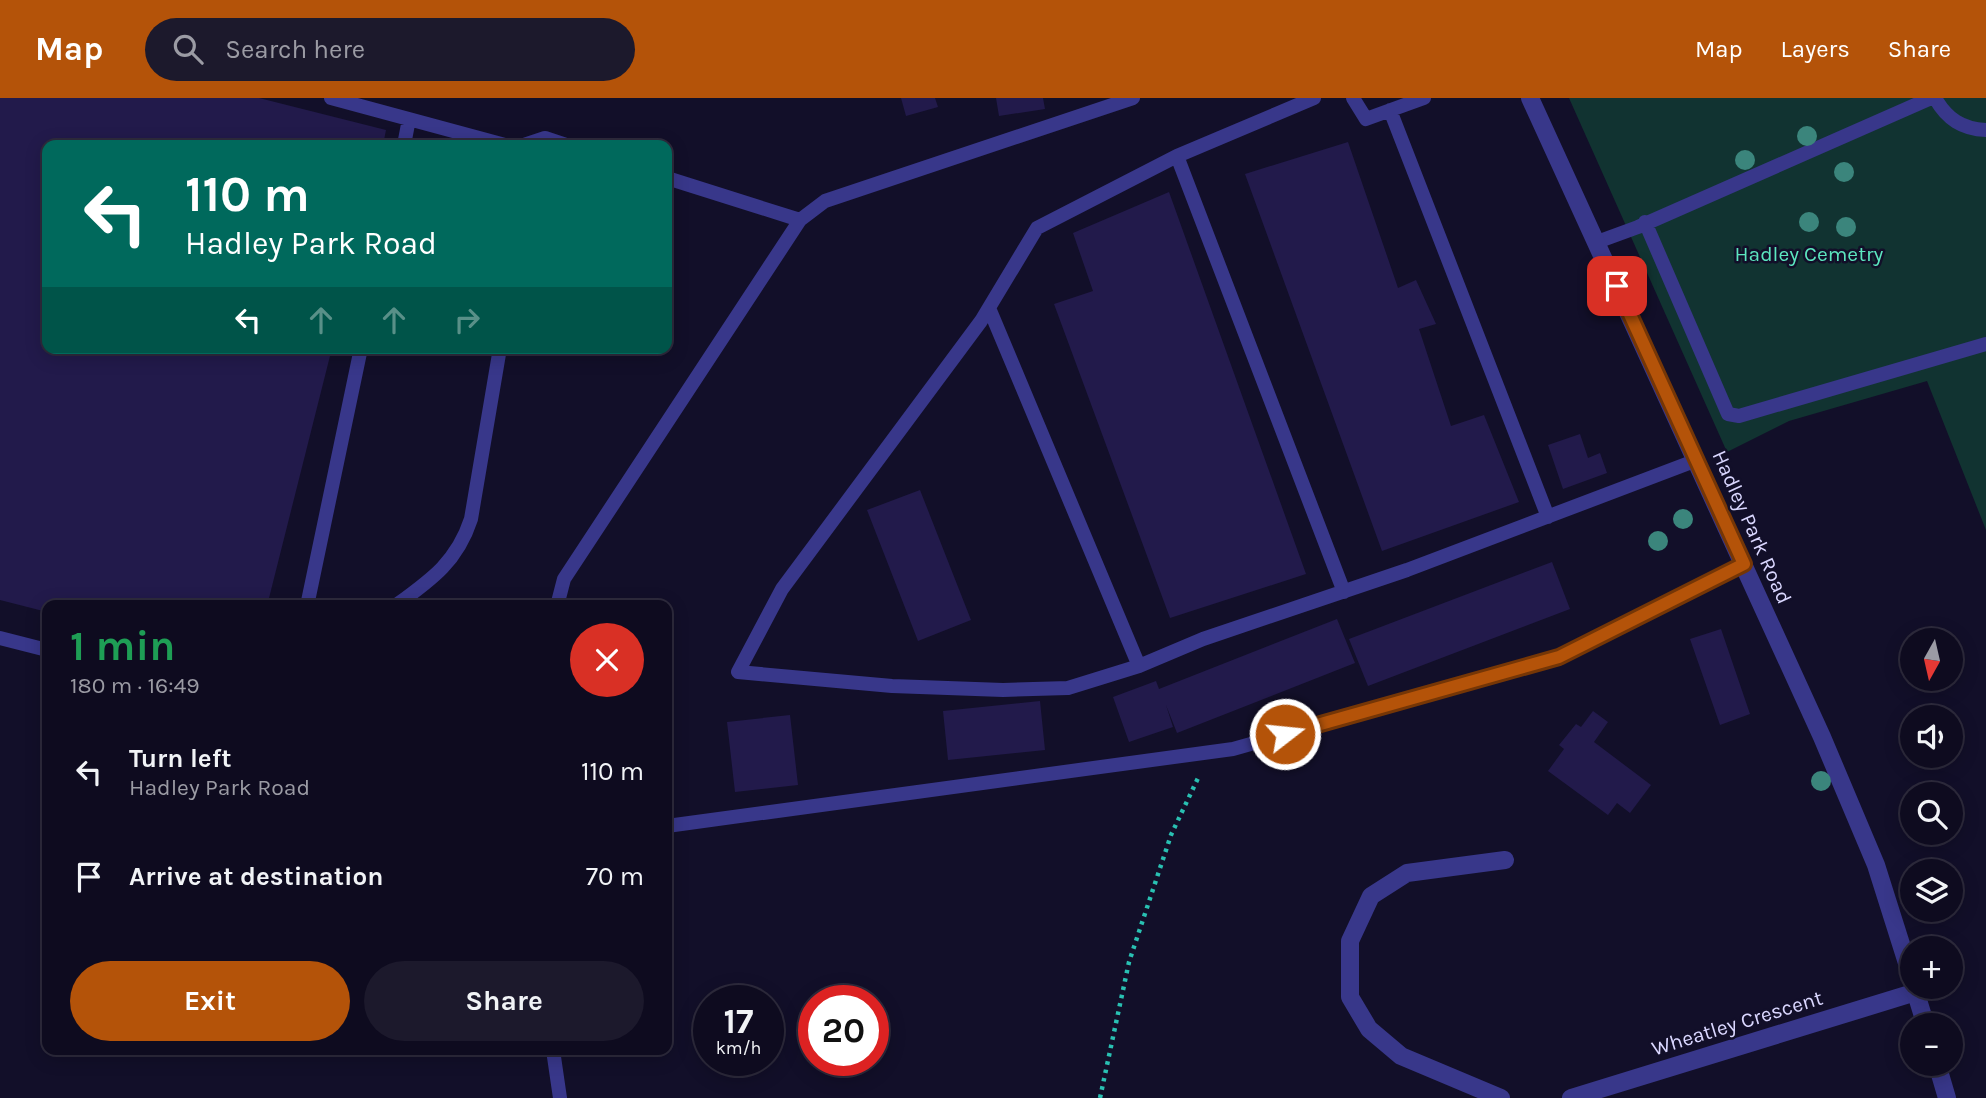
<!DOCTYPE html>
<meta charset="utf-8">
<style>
:root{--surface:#0e0b1f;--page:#1c192c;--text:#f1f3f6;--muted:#9b9ba4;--line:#2e2b3d;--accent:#b45309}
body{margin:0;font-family:Karla,sans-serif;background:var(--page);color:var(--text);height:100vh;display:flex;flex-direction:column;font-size:26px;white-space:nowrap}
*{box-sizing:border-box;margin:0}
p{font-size:23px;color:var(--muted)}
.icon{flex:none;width:38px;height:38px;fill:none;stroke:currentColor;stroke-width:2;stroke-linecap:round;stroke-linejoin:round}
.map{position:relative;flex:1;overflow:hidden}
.side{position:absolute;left:42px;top:502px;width:630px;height:455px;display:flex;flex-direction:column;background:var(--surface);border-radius:14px;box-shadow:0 4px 18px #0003,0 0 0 2px var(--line)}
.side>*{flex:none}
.banner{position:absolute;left:42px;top:42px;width:630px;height:214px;border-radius:14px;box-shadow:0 4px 18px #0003,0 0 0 2px var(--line);background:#00695c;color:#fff;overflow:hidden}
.needle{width:46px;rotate:188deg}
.tools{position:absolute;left:1900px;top:530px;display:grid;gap:14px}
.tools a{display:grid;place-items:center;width:63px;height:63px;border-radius:50%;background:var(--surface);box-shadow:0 4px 18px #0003,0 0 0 2px var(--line);font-size:35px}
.speed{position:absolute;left:693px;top:887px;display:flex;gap:14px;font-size:35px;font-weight:700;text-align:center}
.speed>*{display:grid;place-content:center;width:91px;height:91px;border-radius:50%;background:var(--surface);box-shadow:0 4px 18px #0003,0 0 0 2px var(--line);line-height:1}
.speed small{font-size:18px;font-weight:400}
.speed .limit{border:10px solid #d22;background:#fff;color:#111}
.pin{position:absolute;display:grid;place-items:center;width:60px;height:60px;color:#fff;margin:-30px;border-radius:14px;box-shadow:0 4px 10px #0006}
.me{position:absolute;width:77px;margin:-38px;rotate:74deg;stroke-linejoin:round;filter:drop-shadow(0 0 5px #0008)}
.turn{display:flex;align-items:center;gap:24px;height:147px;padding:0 28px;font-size:32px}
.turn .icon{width:91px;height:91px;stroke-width:2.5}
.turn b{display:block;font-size:49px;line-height:60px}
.lanes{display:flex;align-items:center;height:66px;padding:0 28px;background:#0003;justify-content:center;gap:35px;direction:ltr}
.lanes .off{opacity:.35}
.round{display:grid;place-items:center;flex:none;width:74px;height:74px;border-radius:37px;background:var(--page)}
.overview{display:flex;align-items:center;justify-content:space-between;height:119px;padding:0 28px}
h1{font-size:42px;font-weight:700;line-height:52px;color:#1e9e55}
.cta{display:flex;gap:14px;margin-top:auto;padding:14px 28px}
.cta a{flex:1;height:80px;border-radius:42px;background:var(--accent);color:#fff;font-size:28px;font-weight:700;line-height:80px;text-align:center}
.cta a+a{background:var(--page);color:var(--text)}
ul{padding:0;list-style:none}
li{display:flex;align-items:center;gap:21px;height:105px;padding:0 28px}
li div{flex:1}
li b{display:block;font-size:26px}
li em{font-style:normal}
header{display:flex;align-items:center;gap:42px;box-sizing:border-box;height:98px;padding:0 35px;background:var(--accent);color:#fff}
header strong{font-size:33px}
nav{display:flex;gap:38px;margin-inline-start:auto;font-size:24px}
.search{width:490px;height:63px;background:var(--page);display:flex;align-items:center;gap:18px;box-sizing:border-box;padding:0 24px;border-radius:38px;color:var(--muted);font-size:26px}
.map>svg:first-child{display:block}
.green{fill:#113331}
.building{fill:#221a4b}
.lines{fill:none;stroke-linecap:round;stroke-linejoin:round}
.path{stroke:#29c0b2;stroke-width:4.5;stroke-dasharray:3.5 5;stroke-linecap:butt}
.service{stroke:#38378a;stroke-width:14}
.minor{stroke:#38378a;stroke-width:18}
.tertiary{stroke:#38378a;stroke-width:18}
.tree{fill:#3b857c}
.route-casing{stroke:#753606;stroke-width:18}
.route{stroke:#b45309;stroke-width:12}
.labels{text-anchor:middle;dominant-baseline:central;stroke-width:5;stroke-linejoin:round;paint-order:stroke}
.park-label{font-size:21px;fill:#5ce6bf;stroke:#120f29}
.street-label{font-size:21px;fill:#dad7ff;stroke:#120f29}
</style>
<header>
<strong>Map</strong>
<div class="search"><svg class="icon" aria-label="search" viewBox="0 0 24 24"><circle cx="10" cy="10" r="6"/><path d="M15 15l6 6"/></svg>Search here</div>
<nav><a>Map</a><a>Layers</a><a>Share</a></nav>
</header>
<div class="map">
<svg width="1986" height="1000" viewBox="0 0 1986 1000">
<rect width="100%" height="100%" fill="#120f29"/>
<path class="green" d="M1569 0H1986V432L1927 283 1789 323 1727 354Z"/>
<path class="building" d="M0 0H259L386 32 383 47H47V250H332L267 508H47V514L0 502Z
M901 0H935L938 9 906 18Z
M996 0H1043L1045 11 999 18Z
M1348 44 1398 190 1416 182 1436 226 1419 231 1451 328 1484 317 1519 404 1382 453 1245 76Z
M1169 94 1306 476 1170 520 1054 206 1093 193 1073 135Z
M1580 336 1588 360 1600 355 1607 375 1563 391 1548 347Z
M920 392 971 522 918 543 867 412Z
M1552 464 1570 511 1368 588 1349 541Z
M1337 521 1355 565 1177 635 1166 607 1173 629 1129 644 1113 599 1156 583 1159 591Z
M1721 531 1750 616 1720 627 1690 541Z
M1040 603 1045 652 948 662 943 613Z
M1593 613 1608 624 1594 644 1651 687 1630 715 1617 705 1608 717 1548 673 1564 651 1559 647 1576 626 1581 629Z
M790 617 798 687 735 694 727 624Z"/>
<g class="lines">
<path class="path" d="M1100 1000 1129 864 1171 737 1199 678"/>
<path class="service" d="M331 0 505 47
M1314 0 1177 58 1037 130 981 223 782 491 738 574 892 588 1003 592 1068 590 1139 568 1203 541 1407 472 1697 362
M1353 0 1366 21 1424 0
M1935 0C1947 21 1962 31 1986 32
M1390 12 1548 419
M404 47 409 21
M524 47 545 40 566 47
M1177 58 1344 494
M667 80 800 122
M1645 124 1728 316 1739 318 1986 246
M1597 144 1638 129 1931 0
M989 210 1139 568
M307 508 361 250
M395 508C431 482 457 464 471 421L500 250
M557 508 564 481 800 122 825 103 1133 0
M0 540 47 552
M667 728 1233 651 1559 559 1744 466
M553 952 560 1000"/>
<path class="minor" d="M1501 1000 1401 958 1369 931 1350 899V843L1371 798 1407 775 1505 762
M1571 1000 1916 894"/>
<path class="tertiary" d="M1530 0 1822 639 1876 767 1913 884
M1914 889 1926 928
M1937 966 1947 1000"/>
</g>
<g class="tree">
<circle cx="1807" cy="38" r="10"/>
<circle cx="1745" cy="62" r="10"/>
<circle cx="1844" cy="74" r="10"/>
<circle cx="1809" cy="124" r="10"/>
<circle cx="1846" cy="129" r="10"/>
<circle cx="1683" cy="421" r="10"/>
<circle cx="1658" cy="443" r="10"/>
<circle cx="1821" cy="683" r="10"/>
</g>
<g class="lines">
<defs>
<path id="route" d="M1285 636 1559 559 1744 466 1617 188"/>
</defs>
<use href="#route" class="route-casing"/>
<use href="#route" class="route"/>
</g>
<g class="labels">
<g class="park-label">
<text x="1809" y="156">Hadley Cemetry</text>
</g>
<g class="street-label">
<text transform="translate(1752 429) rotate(66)">Hadley Park Road</text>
<text transform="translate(1737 925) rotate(-17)">Wheatley Crescent</text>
</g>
</g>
</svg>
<div class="tools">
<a><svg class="needle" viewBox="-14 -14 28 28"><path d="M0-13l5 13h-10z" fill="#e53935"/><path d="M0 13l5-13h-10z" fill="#9b9ba4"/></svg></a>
<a><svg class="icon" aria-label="sound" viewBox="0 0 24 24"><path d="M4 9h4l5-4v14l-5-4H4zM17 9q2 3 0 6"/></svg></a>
<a><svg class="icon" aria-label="search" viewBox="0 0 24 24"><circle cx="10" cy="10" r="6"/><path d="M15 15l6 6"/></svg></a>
<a><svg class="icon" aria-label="layers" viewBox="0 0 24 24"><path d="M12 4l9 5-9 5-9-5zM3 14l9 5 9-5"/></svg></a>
<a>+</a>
<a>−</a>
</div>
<div class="speed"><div>17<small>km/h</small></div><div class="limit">20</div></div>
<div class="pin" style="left:1617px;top:188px;background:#d93025"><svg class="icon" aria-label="arrive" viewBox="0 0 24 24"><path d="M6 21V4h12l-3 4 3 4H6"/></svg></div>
<svg class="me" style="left:1285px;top:636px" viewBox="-20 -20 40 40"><circle r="17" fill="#b45309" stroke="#fff" stroke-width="3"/><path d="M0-11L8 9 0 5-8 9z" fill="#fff"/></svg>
<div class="banner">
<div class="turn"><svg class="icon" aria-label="left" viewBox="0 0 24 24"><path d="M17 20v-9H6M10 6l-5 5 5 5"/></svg><div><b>110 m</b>Hadley Park Road</div></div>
<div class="lanes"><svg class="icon" aria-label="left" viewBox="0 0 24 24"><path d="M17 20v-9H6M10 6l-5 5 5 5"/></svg><svg class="icon off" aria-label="ahead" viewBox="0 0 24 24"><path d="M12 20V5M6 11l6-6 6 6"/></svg><svg class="icon off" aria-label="ahead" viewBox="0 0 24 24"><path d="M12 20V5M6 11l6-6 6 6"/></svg><svg class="icon off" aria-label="right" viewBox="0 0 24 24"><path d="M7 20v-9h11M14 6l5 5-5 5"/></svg></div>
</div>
<section class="side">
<div class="overview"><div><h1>1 min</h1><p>180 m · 16:49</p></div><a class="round" style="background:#d93025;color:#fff"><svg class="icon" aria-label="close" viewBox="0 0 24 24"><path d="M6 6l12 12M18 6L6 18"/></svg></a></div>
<ul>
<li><svg class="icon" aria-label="left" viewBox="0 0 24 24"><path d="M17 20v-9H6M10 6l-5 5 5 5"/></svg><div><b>Turn left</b><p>Hadley Park Road</p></div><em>110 m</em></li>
<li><svg class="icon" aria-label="arrive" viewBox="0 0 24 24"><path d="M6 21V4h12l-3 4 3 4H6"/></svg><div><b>Arrive at destination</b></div><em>70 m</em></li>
</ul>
<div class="cta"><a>Exit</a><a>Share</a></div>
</section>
</div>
